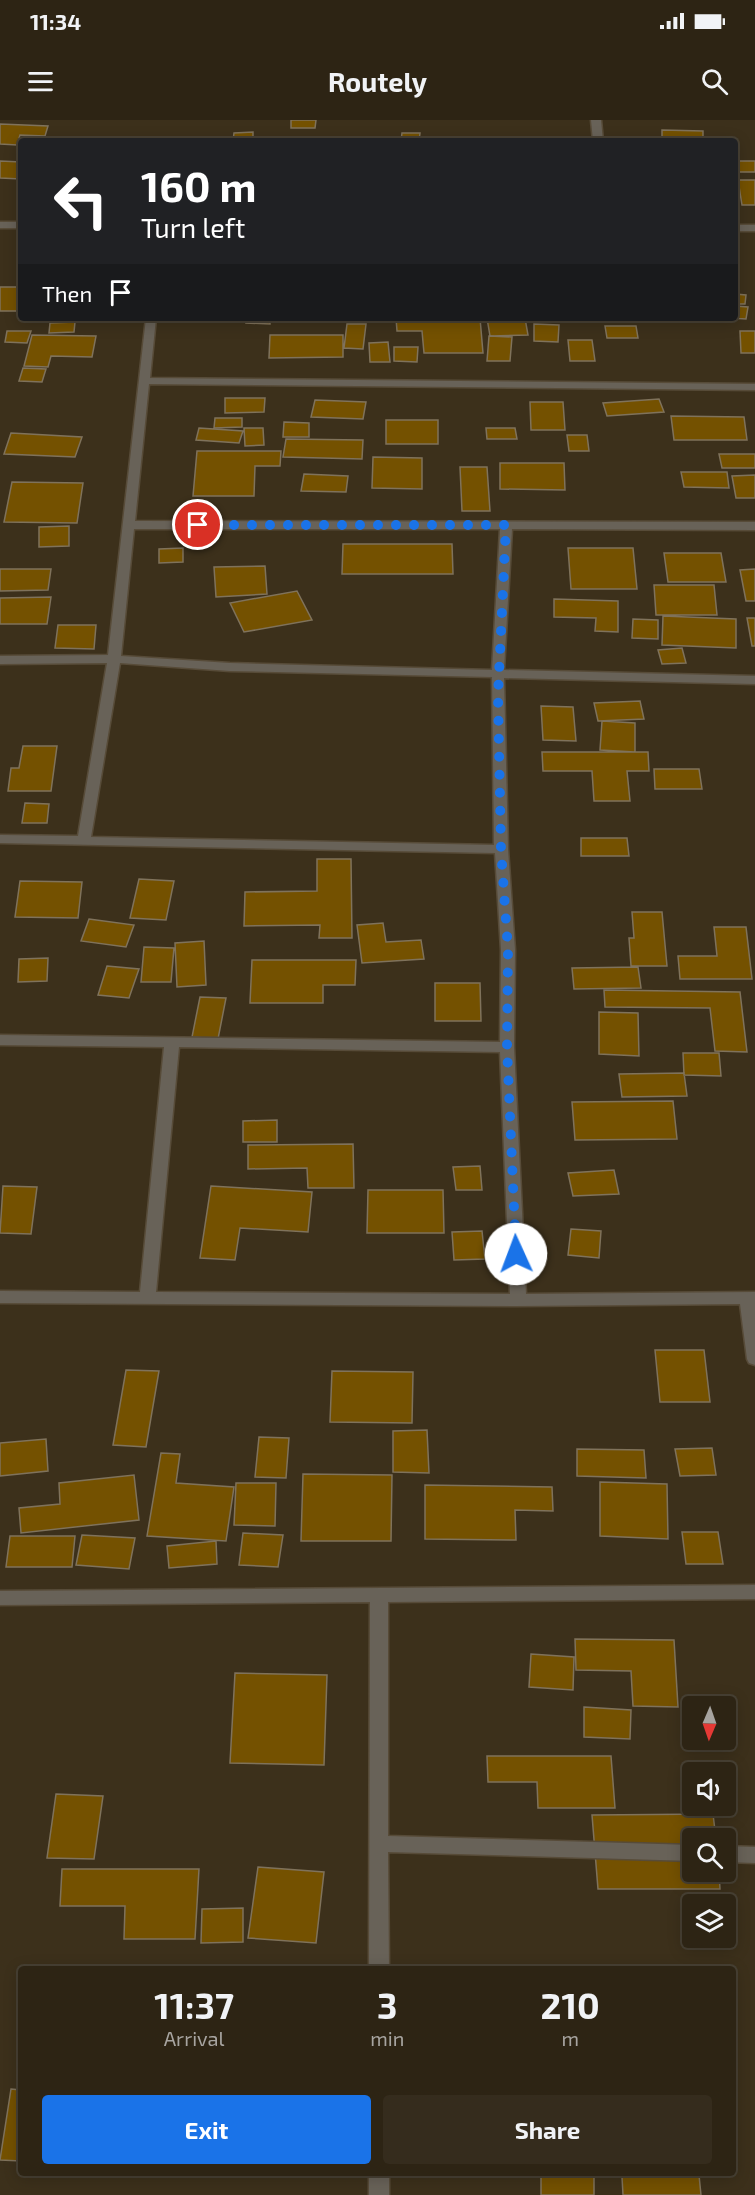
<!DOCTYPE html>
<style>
:root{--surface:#2d2414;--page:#352c1d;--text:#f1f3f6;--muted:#a7a4a0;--line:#484134;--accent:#1a73e8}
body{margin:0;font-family:"Exo 2",sans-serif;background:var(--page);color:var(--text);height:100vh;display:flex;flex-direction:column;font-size:22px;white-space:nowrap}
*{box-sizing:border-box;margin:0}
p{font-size:20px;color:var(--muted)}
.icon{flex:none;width:33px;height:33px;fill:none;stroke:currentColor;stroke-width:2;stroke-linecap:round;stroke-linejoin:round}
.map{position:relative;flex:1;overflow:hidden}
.sheet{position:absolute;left:18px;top:1846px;width:718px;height:210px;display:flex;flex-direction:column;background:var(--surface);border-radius:6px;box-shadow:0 3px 15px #0003,0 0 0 2px var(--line)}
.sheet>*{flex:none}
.top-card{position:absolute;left:18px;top:18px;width:720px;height:183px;border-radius:6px;box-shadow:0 3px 15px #0003,0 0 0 2px var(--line);background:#202124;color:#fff;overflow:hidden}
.needle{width:39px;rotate:182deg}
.controls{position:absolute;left:682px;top:1576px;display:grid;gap:12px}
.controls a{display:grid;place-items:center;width:54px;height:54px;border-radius:6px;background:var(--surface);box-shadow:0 3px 15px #0003,0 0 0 2px var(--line);font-size:30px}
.pin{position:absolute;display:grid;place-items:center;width:51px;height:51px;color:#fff;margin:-26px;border:3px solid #fff;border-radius:50%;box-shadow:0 2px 6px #0007}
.me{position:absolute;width:66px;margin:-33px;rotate:358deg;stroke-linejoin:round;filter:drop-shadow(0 0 4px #0008)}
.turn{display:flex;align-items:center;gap:21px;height:126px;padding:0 24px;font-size:27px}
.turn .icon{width:78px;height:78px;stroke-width:2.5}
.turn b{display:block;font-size:42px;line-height:51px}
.then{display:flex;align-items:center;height:57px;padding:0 24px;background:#0003;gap:12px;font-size:22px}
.eta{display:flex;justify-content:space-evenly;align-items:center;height:102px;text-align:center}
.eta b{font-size:36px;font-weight:700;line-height:42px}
.primary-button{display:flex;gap:12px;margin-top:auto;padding:12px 24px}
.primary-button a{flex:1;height:69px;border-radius:6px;background:var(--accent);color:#fff;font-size:24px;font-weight:700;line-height:69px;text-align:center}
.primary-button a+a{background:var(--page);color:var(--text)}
.status{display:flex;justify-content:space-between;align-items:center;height:42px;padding:0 30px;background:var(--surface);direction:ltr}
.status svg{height:16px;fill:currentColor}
header{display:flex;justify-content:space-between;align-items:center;height:78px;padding:0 24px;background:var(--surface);font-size:27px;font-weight:700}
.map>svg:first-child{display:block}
.building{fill:#745100;stroke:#7f725b;stroke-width:1.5}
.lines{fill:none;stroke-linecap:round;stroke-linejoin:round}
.street-casing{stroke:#574b38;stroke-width:3}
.street{fill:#686258;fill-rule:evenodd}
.route{stroke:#1a73e8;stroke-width:10;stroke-dasharray:0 18}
</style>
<div class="status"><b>11:34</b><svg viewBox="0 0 49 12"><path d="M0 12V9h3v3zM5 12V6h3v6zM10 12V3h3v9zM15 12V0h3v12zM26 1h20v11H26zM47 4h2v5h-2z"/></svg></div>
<header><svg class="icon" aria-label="menu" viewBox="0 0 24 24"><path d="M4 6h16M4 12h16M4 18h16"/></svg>Routely<svg class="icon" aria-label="search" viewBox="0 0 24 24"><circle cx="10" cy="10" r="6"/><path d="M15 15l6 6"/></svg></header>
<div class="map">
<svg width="755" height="2075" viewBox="0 0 755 2075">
<rect width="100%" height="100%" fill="#3c301b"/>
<path class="building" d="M291 0H316L315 8H291Z
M0 4 48 6 45 16 20 15 17 25 0 24Z
M662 10 703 11V21H662Z
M253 12V21H233L234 13Z
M402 13H420L419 21H401Z
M0 41 21 42V59L0 58Z
M735 41H755V52H735Z
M738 60H755V85H742Z
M0 167H21V191H0Z
M735 174 746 175 745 184H735Z
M735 186 748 187 746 199 730 198H735Z
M247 198H270V204L246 203Z
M396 198H480L483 233H424L422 211H397Z
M487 198H525L528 215 490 216Z
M75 202 74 212 49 213 50 203Z
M347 204H366L363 229 344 228Z
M534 204 559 205 558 222 534 221Z
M605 206H636L638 218H607Z
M7 211H31L27 223 5 222Z
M740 211H755V233H741Z
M32 215 96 216 92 237 51 236 48 247 24 246Z
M270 215H343V237L269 238Z
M489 216 512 217 510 241H487Z
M568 220H592L595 241H570Z
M388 222 390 242H370L369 223Z
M394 227H418L417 242 394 241Z
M23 248 46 249 42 262 19 261Z
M225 278H265L264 292 225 293Z
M659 279 664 292 607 296 603 283Z
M315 280 366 282 363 299 311 297Z
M530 282H563L565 310H531Z
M671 296 744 297 747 320H674Z
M215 298H242V307L214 308Z
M386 300H438V324H386Z
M284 302 309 303V317H283Z
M199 308 243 311 239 323 196 320Z
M244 308H263L264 325 245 326Z
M486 308H515L517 319H487Z
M11 313 82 317 75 337 4 334Z
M567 315H587L589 331H569Z
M286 319 363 320 362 339 283 337Z
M197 331H281L280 346H255L254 376H193Z
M719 334H755V348H722Z
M373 337 422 338V369L372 368Z
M500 343H564L565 370 500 369Z
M460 347H487L490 391H462Z
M681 352H727L729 368 684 367Z
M304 354 348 356 346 372 301 371Z
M755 355V378H736L732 356Z
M12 362 83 363 77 403 4 402Z
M69 406V426L39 427V407Z
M343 424H452L453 454H342Z
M183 428V442L159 443V429Z
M568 428H633L637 469H571Z
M664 433H721L726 462H668Z
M265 446 267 474 216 477 214 447Z
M0 449H51L48 470 0 471Z
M755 449V481H746L740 450Z
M654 465H714L717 495H656Z
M297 471 312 500 244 512 230 483Z
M51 477 47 504H0V478Z
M554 479 618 481V512L595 511 596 498 554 497Z
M663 496 736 499V528L662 525Z
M747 498H755V526H752Z
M633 499 658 500V519L632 518Z
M58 505H96L94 529 55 528Z
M682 528 686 543 662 544 658 530Z
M640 581 644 599 598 601 594 583Z
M541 586 573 587 576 621 543 620Z
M602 601 635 603V632L600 630Z
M23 626H57L51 671H8L11 648H19Z
M542 632H648L649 651H627L630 681H594L592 651H543Z
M654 649H699L702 669H655Z
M25 683 49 684 47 703H22Z
M581 718H627L629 736H581Z
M317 739H351L352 818H319L320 805 244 806 245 772 317 771Z
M139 759 174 761 166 800 130 798Z
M20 761 82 762 78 798 15 797Z
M632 792H662L667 846H631L629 818H634Z
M89 799 134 805 126 827 81 821Z
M383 803 386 822 421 820 424 839 362 843 357 805Z
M714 807H746L752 859H680L678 836H717Z
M204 821 206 865 177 867 175 823Z
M144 827 174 828 171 862H141Z
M48 838 47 861 18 862 19 839Z
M252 840H356L355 865H323V883H250Z
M107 846 139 849 129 878 98 875Z
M638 847 641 868 574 869 572 848Z
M435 863H480L481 901H435Z
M604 870 740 872 747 932 715 931 710 888 605 887Z
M200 877 226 878 218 919 192 917Z
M599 892 638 893 639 936 599 934Z
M683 933H719L721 956 684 955Z
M684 953 687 976 622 977 619 954Z
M673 981 677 1019 575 1020 572 982Z
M277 1000V1022H243V1001Z
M353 1024 354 1068H308L307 1048 248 1049V1025Z
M480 1046 482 1070H456L453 1047Z
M614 1050 619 1074 573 1076 568 1053Z
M3 1066 37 1067 31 1114 0 1113Z
M211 1066 312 1072 308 1112 240 1108 235 1140 200 1138Z
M368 1070H443L444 1113H367Z
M571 1109 601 1111 599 1138 568 1135Z
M482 1111 485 1139 454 1140 452 1112Z
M655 1230H704L710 1282H660Z
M126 1250 159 1251 146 1327 113 1325Z
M332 1251 413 1252 412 1303 330 1302Z
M427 1310 429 1353 393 1352V1311Z
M259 1317 289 1318 286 1358 255 1357Z
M46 1319 48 1351 0 1356V1323Z
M712 1328 716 1355 680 1356 675 1329Z
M577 1329 644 1330 646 1358 577 1356Z
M161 1333 180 1334 176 1363 234 1367 226 1421 147 1416Z
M303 1354 392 1355 391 1421H301Z
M134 1355 139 1400 21 1413 19 1388 60 1384 59 1363Z
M600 1362 667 1364 668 1419 600 1416Z
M236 1363H276L275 1406 234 1405Z
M425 1365 552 1367 553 1391 515 1390 516 1420 425 1419Z
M682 1412H718L723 1444H686Z
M243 1413 283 1415 278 1447 239 1445Z
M82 1415 135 1418 129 1449 76 1445Z
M10 1416H75L72 1447H6Z
M216 1421 217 1444 169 1448 167 1426Z
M575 1519 674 1520 678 1587 633 1586 631 1551 576 1550Z
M531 1534 574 1537 573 1570 529 1567Z
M235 1553 327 1555 324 1645 230 1643Z
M584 1587 631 1590 630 1619 584 1617Z
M487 1636H611L615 1688H538L537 1662H488Z
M56 1674 103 1676 94 1739 47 1738Z
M713 1694 716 1719H693V1752H719L720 1769H598L592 1695Z
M258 1747 324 1752 316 1823 248 1818Z
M62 1749H199L195 1819H124L125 1786H60Z
M243 1788V1822L201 1823 202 1789Z
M11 1969 21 1970V2041L0 2040Z
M541 2054H594V2075H541Z
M699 2055 701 2075H623L622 2057Z"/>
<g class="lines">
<defs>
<path id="street" d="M591 0H601L603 21H593Z
M0 102H21V108H0Z
M735 105H755V111H735Z
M146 198H156L150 258 755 264V270L149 264 135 401 755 402V410L512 409 504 550 755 556V564L504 558 508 729 515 830 514 927 526 1174 755 1172V1245L749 1243 747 1239 740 1184 518 1186 0 1183V1171L140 1172 164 927 0 925V915L500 922 501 830 495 733 0 723V715L78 716 107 543 0 544V536L108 535ZM134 409H500L492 550 230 543 121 536ZM120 543 230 551 492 557 494 725 91 717ZM179 927 500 932 510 1174 156 1172Z
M755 1465V1479L388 1482V1716L693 1725V1741L388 1732 389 1850H369L370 1482 0 1485V1471Z
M726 1726 755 1727V1743L726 1742Z
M369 2054H389V2075H369Z"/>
</defs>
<use href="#street" class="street-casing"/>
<use href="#street" class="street"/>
</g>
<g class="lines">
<path class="route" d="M198 405H506L498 575 501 729 508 830 507 927 516 1134"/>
</g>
</svg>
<div class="controls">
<a><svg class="needle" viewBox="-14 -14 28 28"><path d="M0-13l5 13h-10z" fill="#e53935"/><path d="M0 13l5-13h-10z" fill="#a7a4a0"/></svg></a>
<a><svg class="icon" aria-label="sound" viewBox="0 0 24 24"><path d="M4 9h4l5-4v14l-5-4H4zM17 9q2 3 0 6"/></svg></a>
<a><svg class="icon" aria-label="search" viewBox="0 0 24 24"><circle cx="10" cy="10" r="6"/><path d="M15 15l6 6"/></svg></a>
<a><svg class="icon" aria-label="layers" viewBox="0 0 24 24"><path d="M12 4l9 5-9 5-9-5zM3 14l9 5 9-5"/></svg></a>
</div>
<div class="pin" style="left:198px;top:405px;background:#d93025"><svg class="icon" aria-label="arrive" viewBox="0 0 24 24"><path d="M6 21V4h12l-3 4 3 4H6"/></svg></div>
<svg class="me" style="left:516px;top:1134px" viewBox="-20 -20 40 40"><circle r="19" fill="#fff"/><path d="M0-13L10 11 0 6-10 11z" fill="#1a73e8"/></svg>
<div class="top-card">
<div class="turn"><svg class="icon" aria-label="left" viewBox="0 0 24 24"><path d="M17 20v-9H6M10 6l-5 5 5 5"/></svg><div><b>160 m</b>Turn left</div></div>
<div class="then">Then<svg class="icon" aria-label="arrive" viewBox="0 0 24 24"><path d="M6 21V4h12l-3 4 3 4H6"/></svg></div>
</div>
<section class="sheet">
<div class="eta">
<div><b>11:37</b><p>Arrival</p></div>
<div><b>3</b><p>min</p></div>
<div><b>210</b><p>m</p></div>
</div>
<div class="primary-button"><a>Exit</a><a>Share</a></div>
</section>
</div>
